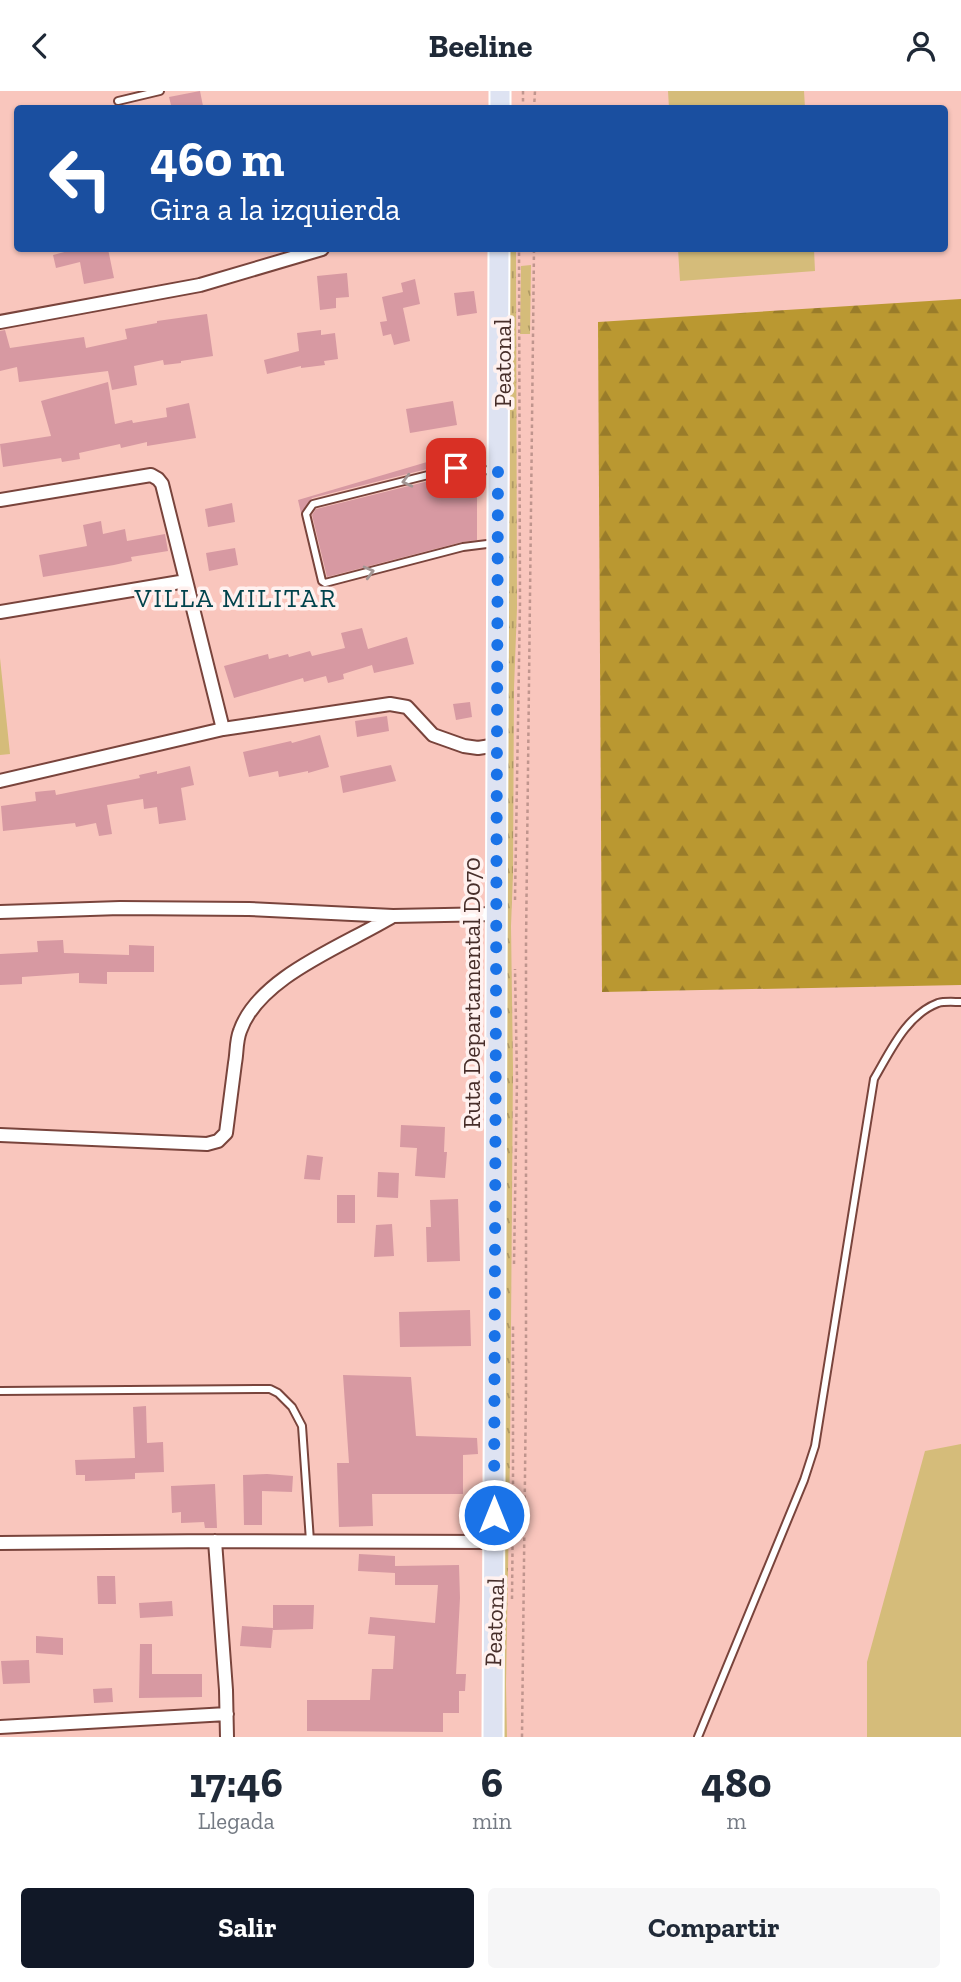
<!DOCTYPE html>
<html lang="es">
<style>
:root{--surface:#fff;--page:#f6f6f7;--text:#1f2937;--muted:#747a83;--accent:#111827}
body{margin:0;font-family:"Zilla Slab",serif;background:var(--page);color:var(--text);height:100vh;display:flex;flex-direction:column;font-size:26px;white-space:nowrap}
*{box-sizing:border-box;margin:0}
p{font-size:23px;color:var(--muted)}
.icon{flex:none;width:38px;height:38px;fill:none;stroke:currentColor;stroke-width:2;stroke-linecap:round;stroke-linejoin:round}
.map{position:relative;height:1646px;overflow:hidden}
.drawer{display:flex;flex-direction:column;background:var(--surface);flex:1}
.drawer>*{flex:none}
.banner{position:absolute;left:14px;top:14px;width:934px;height:147px;border-radius:7px;box-shadow:0 2px 5px #0004;background:#1a4fa0;color:#fff;overflow:hidden}
.pin{position:absolute;display:grid;place-items:center;width:60px;height:60px;color:#fff;margin:-30px;border-radius:14px;box-shadow:0 4px 10px #0006}
.me{position:absolute;width:77px;margin:-38px;rotate:0deg;stroke-linejoin:round;filter:drop-shadow(0 0 5px #0008)}
.turn{display:flex;align-items:center;gap:24px;height:147px;padding:0 21px;font-size:32px}
.turn .icon{width:91px;height:91px;stroke-width:2.5}
.turn b{display:block;font-size:49px;line-height:60px}
.eta{display:flex;justify-content:space-evenly;align-items:center;height:119px;text-align:center}
.eta b{font-size:42px;font-weight:700;line-height:49px}
.action{display:flex;gap:14px;margin-top:auto;padding:14px 21px}
.action a{flex:1;height:80px;border-radius:7px;background:var(--accent);color:#fff;font-size:28px;font-weight:700;line-height:80px;text-align:center}
.action a+a{background:var(--page);color:var(--text)}
header{display:flex;justify-content:space-between;align-items:center;height:91px;padding:0 21px;background:var(--surface);font-size:32px;font-weight:700}
.map>svg:first-child{display:block}
.grass{fill:#d5bc7a}
.forest{fill:url(#forest-firs)}
.park{fill:url(#park-tufts)}
.building{fill:#d799a2}
.lines{fill:none;stroke-linecap:round;stroke-linejoin:round}
.lane-casing{stroke:#79443c;stroke-width:10}
.street-casing{stroke:#79443c;stroke-width:16}
.primary-casing{stroke:#fff;stroke-width:23}
.path{stroke:#c0958e;stroke-width:2.5;stroke-dasharray:3.5 3.5;stroke-linecap:butt}
.lane{stroke:#fff;stroke-width:6}
.street{stroke:#fff;stroke-width:12}
.primary{stroke:#dee3f2;stroke-width:19}
.oneway{stroke:#a39694}
.route{stroke:#1a73e8;stroke-width:12;stroke-dasharray:0 21.6}
.labels{text-anchor:middle;dominant-baseline:central;stroke-width:7;stroke-linejoin:round;paint-order:stroke}
.street-label{font-size:24px;fill:#472e2a;stroke:#fff1ef}
.neighbourhood-label{font-size:26px;letter-spacing:2px;fill:#01434c;stroke:#fff1ef}
</style>
<header><svg class="icon" aria-label="back" viewBox="0 0 24 24"><path d="M15 5l-7 7 7 7"/></svg>Beeline<svg class="icon" aria-label="person" viewBox="0 0 24 24"><circle cx="12" cy="8" r="4"/><path d="M4 21q1-7 8-7t8 7"/></svg></header>
<div class="map">
<svg width="961" height="1646" viewBox="0 0 961 1646">
<defs>
<pattern id="forest-firs" width="22" height="20" patternUnits="userSpaceOnUse" patternTransform="scale(1.75)"><rect width="22" height="20" fill="#ba9831"/><path d="M5 1l3.5 6h-7zM16 11l3.5 6h-7z" fill="#997c2a"/></pattern>
<pattern id="park-tufts" width="24" height="20" patternUnits="userSpaceOnUse" patternTransform="scale(1.75)"><rect width="24" height="20" fill="#d5bc7a"/><path d="M3 7l-1-3M5 7V3M7 7l1-3M15 17l-1-3M17 17v-4M19 17l1-3" fill="none" stroke="#af9964"/></pattern>
</defs>
<rect width="100%" height="100%" fill="#f9c6bd"/>
<path class="grass" d="M668 0H804L805 17H669Z
M678 158H814L815 180 680 190Z
M0 567 10 663 0 664Z
M961 1353V1646H867V1571L925 1360Z"/>
<path class="forest" d="M961 208V894L602 901 598 231Z"/>
<path class="park" d="M509 158H516L517 517 514 597 513 784 511 835 513 977 510 1367 506 1593 507 1646H500L507 1010 506 589 510 387Z
M531 174 530 243H520L521 175Z"/>
<path class="building" d="M200 0 203 15 188 18H172L169 6Z
M72 158H108L114 187 84 193 80 171 56 177 53 164 72 159Z
M347 182 349 206 336 207V217L320 219 317 185Z
M415 188 420 213 403 217 410 250 394 254 391 243 383 245 380 231 387 230 382 206 403 201 401 192Z
M474 200 477 222 457 225 454 202Z
M207 223 213 265 181 270V272L164 274 163 269 134 275 137 294 112 299 108 280 19 291 17 276 0 280V240L5 239 10 257 84 246 86 257 127 248 125 238 157 232V230Z
M321 239V244L335 242 338 268 324 270 325 274 301 277V275L267 283 264 269 299 260 297 242Z
M108 291 115 333 132 329 133 332 167 326 166 317 189 312 196 347 147 355V351L121 357 120 353 79 362 80 368 62 371 61 367 3 376 0 353 51 345 41 310Z
M453 310 457 334 410 342 406 318Z
M478 356 477 373 455 371 312 407 301 422 298 409Z
M457 383 477 384V449L462 451 327 486 312 424 316 418Z
M232 412 235 431 208 436 205 418Z
M101 430 103 443 125 438 127 450 165 443 168 460 131 466 132 470 114 474 43 486 39 464 87 455 83 434Z
M235 457 238 474 209 480 206 462Z
M362 537 368 558 407 546 414 573 374 582 372 574 343 583 344 588 328 592 326 585 304 591 303 587 234 607 224 575 268 563 269 568 288 563 289 566 310 560 312 565 345 557 341 542Z
M470 611 472 626 456 629 453 613Z
M387 625 389 640 357 646 355 630Z
M320 644 329 676 308 682V680L279 686 278 680 249 686 243 661 291 650 292 652Z
M391 674 396 690 343 702 340 685Z
M190 675 194 694 181 697 186 729 159 733 157 716 144 718 143 708 107 714 112 743 99 745 96 732 76 736 75 732 3 740 1 715 36 710 35 701 55 699 56 704 140 687 139 684 157 680V683Z
M63 849 64 862 129 864V854L154 855V881H107V893L79 892V882L22 886V893L0 894V863L38 861 37 850Z
M401 1034 445 1036 444 1061H447L445 1087 415 1085 417 1057 400 1056Z
M307 1064 323 1066 320 1089 304 1088Z
M378 1081 399 1082 398 1107 377 1106Z
M337 1104H355V1132H337Z
M458 1108 460 1170 427 1171 426 1136H431L430 1109Z
M392 1133 394 1165 374 1166 376 1134Z
M470 1219 471 1255 400 1256 399 1221Z
M343 1284 411 1286 416 1345 477 1347 478 1363 463 1364V1403H372L373 1435 339 1436 337 1372H349Z
M146 1315 147 1352 163 1351 164 1381 135 1382V1388L113 1389 85 1390V1384H76L75 1369 135 1367 133 1316Z
M267 1383 293 1385 292 1401 262 1400V1434H244L243 1384Z
M215 1393 217 1437H205L204 1431 181 1432V1421L172 1422 171 1395Z
M359 1463 395 1465V1482L358 1480Z
M459 1474 460 1507 456 1583H466L465 1600H459V1622H443V1641L307 1640V1609H370L372 1578H393L395 1545 368 1543 370 1526 435 1532 438 1494H395V1475Z
M97 1485H115L116 1513H98Z
M172 1510 173 1525 140 1527 139 1512Z
M273 1514H314L313 1538 273 1539Z
M242 1535 273 1537 271 1557 240 1555Z
M36 1545 63 1547V1564L36 1562Z
M140 1553H152V1583H202V1606L139 1607Z
M29 1569 30 1592 3 1593 1 1570Z
M112 1597 113 1611 94 1612 93 1598Z"/>
<g class="lines">
<defs>
<path id="lane" d="M118 10 160 0
M495 452 463 456 325 492 322 490 306 423 313 413 456 377 497 380
M0 1300 270 1298 278 1302 292 1316 302 1335 310 1450
M698 1646 804 1389 815 1355 874 988C890 961 906 924 938 912 945 910 954 911 961 911"/>
<path id="street" d="M0 231 200 194 322 158
M0 409 151 384 158 388 162 393 223 638
M0 521 186 490
M0 690 223 638 390 613 407 616 433 644 464 655 478 657 497 654
M0 821 120 817 249 818 393 825 496 823
M0 1044 207 1053 218 1050 226 1042C229 1019 232 996 235 972 237 962 236 950 240 940 259 885 346 854 393 825
M215 1450 226 1599 227 1646
M0 1452 215 1450 494 1451
M0 1636 227 1623"/>
<path id="primary" d="M500 18V0
M493 1646 499 158"/>
</defs>
<use href="#lane" class="lane-casing"/>
<use href="#street" class="street-casing"/>
<use href="#primary" class="primary-casing"/>
<path class="path" d="M523 0V18
M534 18 535 0
M515 809 520 512 519 158
M514 1173 517 989 515 878
M513 1400V1235
M512 1508 513 1410
M522 1646 526 1297V853L534 158"/>
<use href="#lane" class="lane"/>
<use href="#street" class="street"/>
<use href="#primary" class="primary"/>
</g>
<defs><path id="oneway-chevron" d="M-2-3.5L2.5 0L-2 3.5" fill="none" stroke-width="1.6" stroke-linecap="round" stroke-linejoin="round" transform="scale(1.75)"/></defs>
<g class="oneway">
<use href="#oneway-chevron" transform="translate(407 390) rotate(166)"/>
<use href="#oneway-chevron" transform="translate(369 481) rotate(-15)"/>
</g>
<g class="lines">
<path class="route" d="M456 377 498 380 494 1424"/>
</g>
<g class="labels">
<g class="street-label">
<text transform="translate(502 272) rotate(-90)">Peatonal</text>
<text transform="translate(471 902) rotate(-90)">Ruta Departamental D070</text>
<text transform="translate(494 1531) rotate(-88)">Peatonal</text>
</g>
<g class="neighbourhood-label">
<text x="236" y="507">VILLA MILITAR</text>
</g>
</g>
</svg>
<div class="pin" style="left:456px;top:377px;background:#d93025"><svg class="icon" aria-label="arrive" viewBox="0 0 24 24"><path d="M6 21V4h12l-3 4 3 4H6"/></svg></div>
<svg class="me" style="left:494px;top:1424px" viewBox="-20 -20 40 40"><circle r="17" fill="#1a73e8" stroke="#fff" stroke-width="3"/><path d="M0-11L8 9 0 5-8 9z" fill="#fff"/></svg>
<div class="banner">
<div class="turn"><svg class="icon" aria-label="left" viewBox="0 0 24 24"><path d="M17 20v-9H6M10 6l-5 5 5 5"/></svg><div><b>460 m</b>Gira a la izquierda</div></div>
</div>
</div>
<section class="drawer">
<div class="eta">
<div><b>17:46</b><p>Llegada</p></div>
<div><b>6</b><p>min</p></div>
<div><b>480</b><p>m</p></div>
</div>
<div class="action"><a>Salir</a><a>Compartir</a></div>
</section>
